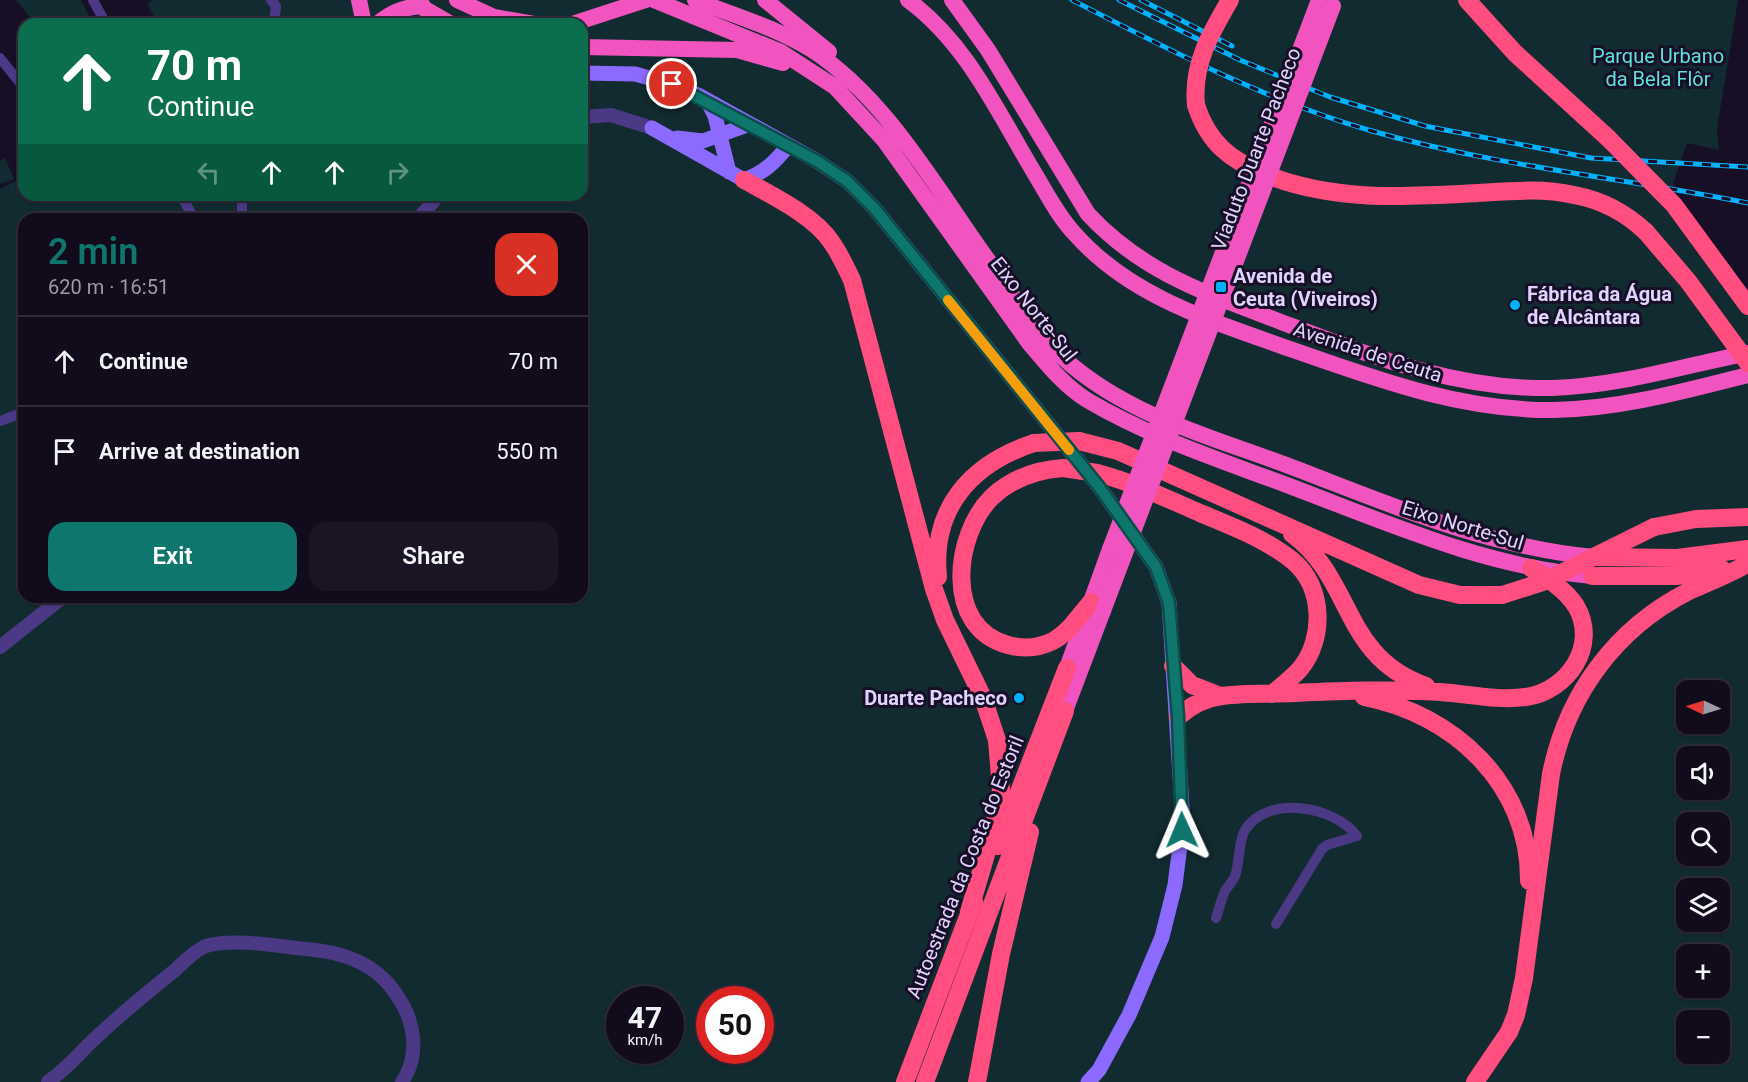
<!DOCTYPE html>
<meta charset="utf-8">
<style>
:root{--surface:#110b1c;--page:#1a1425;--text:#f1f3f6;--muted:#9c9ba3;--line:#302b3b;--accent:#0f766e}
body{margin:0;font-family:Roboto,sans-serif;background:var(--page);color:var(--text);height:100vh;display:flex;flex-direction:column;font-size:22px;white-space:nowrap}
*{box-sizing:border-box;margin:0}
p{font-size:20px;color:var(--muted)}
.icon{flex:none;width:33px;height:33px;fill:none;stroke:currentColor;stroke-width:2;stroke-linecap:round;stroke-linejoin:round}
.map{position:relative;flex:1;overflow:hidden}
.details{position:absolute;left:18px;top:213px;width:570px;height:390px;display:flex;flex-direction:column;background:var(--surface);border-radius:18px;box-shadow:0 2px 4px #0004,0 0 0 2px var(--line)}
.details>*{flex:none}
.guide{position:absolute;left:18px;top:18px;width:570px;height:183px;border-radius:18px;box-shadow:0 2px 4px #0004,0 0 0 2px var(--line);background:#0b6e4f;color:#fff;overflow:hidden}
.needle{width:39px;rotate:274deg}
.buttons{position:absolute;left:1676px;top:680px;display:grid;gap:12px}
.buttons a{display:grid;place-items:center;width:54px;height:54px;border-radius:12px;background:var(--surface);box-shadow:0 2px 4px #0004,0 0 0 2px var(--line);font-size:30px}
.speed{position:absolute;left:606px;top:986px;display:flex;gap:12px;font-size:30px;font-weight:700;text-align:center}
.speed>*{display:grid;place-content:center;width:78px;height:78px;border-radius:50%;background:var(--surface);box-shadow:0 2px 4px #0004,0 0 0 2px var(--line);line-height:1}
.speed small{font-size:15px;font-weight:400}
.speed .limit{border:9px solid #d22;background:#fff;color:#111}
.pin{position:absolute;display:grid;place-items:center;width:51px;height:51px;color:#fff;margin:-26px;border:3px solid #fff;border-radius:50%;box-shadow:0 2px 6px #0007}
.me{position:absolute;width:66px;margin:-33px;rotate:359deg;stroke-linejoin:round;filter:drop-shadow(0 0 4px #0008)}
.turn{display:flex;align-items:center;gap:21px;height:126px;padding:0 30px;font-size:27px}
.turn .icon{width:78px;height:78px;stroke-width:2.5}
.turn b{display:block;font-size:42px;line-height:51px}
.lanes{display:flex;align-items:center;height:57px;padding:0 30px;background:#0003;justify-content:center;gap:30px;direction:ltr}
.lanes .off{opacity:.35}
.round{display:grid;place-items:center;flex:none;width:63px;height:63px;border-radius:18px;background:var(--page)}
.overview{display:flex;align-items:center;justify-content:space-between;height:102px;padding:0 30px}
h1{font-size:36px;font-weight:600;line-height:45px;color:var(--accent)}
.button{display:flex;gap:12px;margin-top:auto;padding:12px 30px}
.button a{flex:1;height:69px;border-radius:18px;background:var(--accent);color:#fff;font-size:24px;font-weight:600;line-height:69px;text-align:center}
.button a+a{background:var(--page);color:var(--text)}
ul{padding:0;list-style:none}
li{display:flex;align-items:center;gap:18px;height:90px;padding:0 30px;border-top:2px solid var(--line)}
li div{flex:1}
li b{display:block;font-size:22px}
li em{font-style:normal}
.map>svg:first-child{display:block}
.green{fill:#122b30;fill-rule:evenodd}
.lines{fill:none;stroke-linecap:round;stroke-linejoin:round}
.minor{stroke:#4c3985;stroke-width:10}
.tertiary{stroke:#4c3985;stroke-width:14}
.secondary{stroke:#8c6aff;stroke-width:15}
.trunk{stroke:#f154bf;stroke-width:16}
.motorway{stroke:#ff4e7f;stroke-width:18}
.rail-casing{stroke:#00b1fe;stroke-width:5}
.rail{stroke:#170f26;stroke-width:3;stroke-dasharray:9;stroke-linecap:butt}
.trunk-bridge{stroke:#f154bf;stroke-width:16}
.motorway-bridge{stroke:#ff4e7f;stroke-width:18}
.route-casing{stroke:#0a4d48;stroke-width:15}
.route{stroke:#0f766e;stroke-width:10}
.slow{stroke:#f59e0b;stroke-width:10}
.poi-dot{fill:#00b1fe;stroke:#170f26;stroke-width:2}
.labels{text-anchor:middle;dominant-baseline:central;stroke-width:6;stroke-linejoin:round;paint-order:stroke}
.park-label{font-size:20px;fill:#5ee1db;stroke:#170f26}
.street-label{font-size:20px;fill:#e1d3ff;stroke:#170f26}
.poi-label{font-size:20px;font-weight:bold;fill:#e1d3ff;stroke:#170f26;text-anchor:start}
</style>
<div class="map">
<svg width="1748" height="1082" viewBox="0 0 1748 1082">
<rect width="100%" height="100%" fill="#170f26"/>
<path class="green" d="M16 0H81L93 24H36Z
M153 0H1738L1717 129 1719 150 1687 143 1671 189 1748 291V1082H0V189L24 177V195H582V24H158L147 4ZM24 219H582V597H24ZM1686 690H1719V723H1686ZM1686 756H1719V789H1686ZM1686 822H1719V855H1686ZM1686 888H1719V921H1686ZM1686 954H1719V987H1686ZM620 999H670V1050H620ZM710 999H760V1050H710ZM1686 1020H1719V1053H1686Z
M5 158 14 179 0 184V161Z"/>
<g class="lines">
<path class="minor" d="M93 0 106 24
M271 0 276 6 274 24
M0 58 24 88
M181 195 194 219
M242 219V195
M0 421 24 412
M1216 918C1219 909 1221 900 1225 891 1228 886 1233 881 1235 876 1240 862 1238 842 1245 830 1268 794 1334 806 1357 836L1327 845 1322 849 1276 924"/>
<path class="tertiary" d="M582 117 611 115 652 128
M418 219 439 195
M0 647 63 597
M48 1082C63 1071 75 1059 88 1045 115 1019 144 995 174 971 183 963 195 950 206 946 233 938 277 946 306 949 343 952 377 963 398 997 415 1022 420 1056 402 1082"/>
<path class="secondary" d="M582 73 635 74 672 84 700 96 817 161 847 181 875 209 1100 488 1156 567 1169 603 1182 807V830L1175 885 1162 937 1129 1015 1099 1070 1088 1082
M707 100 715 116 729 172
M652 128 744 180C764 173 775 162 788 146
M677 138 703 141 750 124"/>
<path class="trunk" d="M359 0 364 24
M457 0 494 17 534 24
M654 0 781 52 835 87 884 140 1029 343C1046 363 1064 386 1087 400 1151 438 1223 461 1292 487 1390 524 1486 567 1592 576
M695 0C735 16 775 27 812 50 885 97 935 186 985 256 1006 284 1030 325 1054 349 1117 413 1207 435 1289 466 1389 504 1486 547 1594 557
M765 0 829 52
M908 0C967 43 998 113 1035 174 1047 194 1058 216 1074 233 1130 297 1212 321 1290 349 1376 379 1461 411 1554 410 1620 409 1685 391 1748 375
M952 0 988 50 1088 214C1146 276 1212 295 1289 325 1374 357 1458 390 1552 388 1619 386 1682 366 1748 353
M413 2 451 24
M377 24C391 12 404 7 423 6
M572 24 646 0
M582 47 737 50 783 63
M1067 668 1110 549
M1065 711 1103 611"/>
<path class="motorway" d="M1467 0 1515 53 1608 138
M1196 105C1208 143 1231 161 1267 175 1335 202 1407 197 1478 193 1510 191 1543 188 1574 195 1601 200 1626 213 1646 232
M744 180C771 195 815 216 832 243 840 254 846 268 852 280L934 589 945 620 983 698 997 740 1001 790 993 831 969 912
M1079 441 1118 451 1419 585 1460 595H1502
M1063 468C1036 470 1012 478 992 497 954 534 943 628 1008 645 1023 649 1039 648 1053 641 1069 632 1079 616 1091 602
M1097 473C1132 482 1166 498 1200 513 1231 526 1266 539 1293 561 1324 587 1325 639 1300 669 1292 678 1282 686 1272 694
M1654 527 1696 519 1748 517
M1292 534C1354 579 1341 656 1426 686
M1594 557 1677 558 1748 549
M1592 576H1676L1722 569
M938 577C931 508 971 464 1034 443
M1173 666 1192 685 1220 696
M1364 697C1454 714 1530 785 1529 881
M1178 717C1190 706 1205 698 1222 696 1245 693 1271 694 1294 693 1343 691 1391 689 1440 692 1469 694 1498 701 1526 697 1568 691 1599 645 1576 606 1565 589 1547 578 1531 568
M998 846 1067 668
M905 1082 974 901
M925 1082 1065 711
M977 1082 1001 954 1030 832
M1475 1082 1509 1032 1516 1015 1524 978 1551 774C1567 694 1616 628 1689 591 1709 582 1728 575 1747 564"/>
<defs>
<path id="rail" d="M1072 0C1169 50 1267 101 1372 131 1495 166 1623 178 1748 203
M1119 0 1240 60 1330 97 1425 126 1591 158 1748 167
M1141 0 1232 46"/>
</defs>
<use href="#rail" class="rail-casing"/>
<use href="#rail" class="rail"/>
<path class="trunk-bridge" d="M1110 549 1319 0
M1103 611 1333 6"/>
<path class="motorway-bridge" d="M1196 105C1192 65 1210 34 1230 0
M1608 138 1674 205 1748 306
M1646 232 1688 281 1748 363
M1034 443 1079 441
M1063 468 1097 473
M1502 595 1543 582 1654 527"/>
</g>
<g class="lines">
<defs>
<path id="route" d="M672 84 817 161 847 181 875 209 1100 488 1156 567 1169 603 1178 717 1182 830"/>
</defs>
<use href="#route" class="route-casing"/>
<use href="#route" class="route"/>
<path class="slow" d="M948 300 1069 450"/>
</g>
<g class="poi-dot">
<rect x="1215" y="281" width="12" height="12" rx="3"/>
<circle cx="1515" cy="305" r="6"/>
<circle cx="1019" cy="698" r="6"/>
</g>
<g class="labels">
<g class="park-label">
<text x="1658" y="56">Parque Urbano<tspan x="1658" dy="23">da Bela Flôr</tspan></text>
</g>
<g class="street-label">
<text transform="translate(1256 149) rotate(-69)">Viaduto Duarte Pacheco</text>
<text transform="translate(1034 309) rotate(52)">Eixo Norte-Sul</text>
<text transform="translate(1368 352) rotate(18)">Avenida de Ceuta</text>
<text transform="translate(1463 525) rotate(17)">Eixo Norte-Sul</text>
<text transform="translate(965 867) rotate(-68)">Autoestrada da Costa do Estoril</text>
</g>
<g class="poi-label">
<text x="1233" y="276">Avenida de<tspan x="1233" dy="23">Ceuta (Viveiros)</tspan></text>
<text x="1527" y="294">Fábrica da Água<tspan x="1527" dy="23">de Alcântara</tspan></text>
<text x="1007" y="698" text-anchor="end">Duarte Pacheco</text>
</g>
</g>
</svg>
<div class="buttons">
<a><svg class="needle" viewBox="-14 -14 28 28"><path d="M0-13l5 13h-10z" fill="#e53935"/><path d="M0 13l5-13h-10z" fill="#9c9ba3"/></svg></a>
<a><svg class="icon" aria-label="sound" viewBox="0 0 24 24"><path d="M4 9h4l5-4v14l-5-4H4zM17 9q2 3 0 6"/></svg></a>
<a><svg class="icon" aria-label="search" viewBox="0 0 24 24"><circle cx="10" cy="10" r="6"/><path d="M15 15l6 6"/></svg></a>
<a><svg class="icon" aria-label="layers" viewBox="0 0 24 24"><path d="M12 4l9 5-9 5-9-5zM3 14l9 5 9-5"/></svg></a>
<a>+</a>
<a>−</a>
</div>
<div class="speed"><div>47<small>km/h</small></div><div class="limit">50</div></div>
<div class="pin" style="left:672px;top:84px;background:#d93025"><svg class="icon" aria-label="arrive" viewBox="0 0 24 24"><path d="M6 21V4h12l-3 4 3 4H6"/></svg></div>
<svg class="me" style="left:1182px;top:830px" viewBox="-20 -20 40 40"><path d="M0-17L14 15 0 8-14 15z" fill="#0f766e" stroke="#fff" stroke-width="4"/></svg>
<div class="guide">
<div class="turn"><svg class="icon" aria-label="ahead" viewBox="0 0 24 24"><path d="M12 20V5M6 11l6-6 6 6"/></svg><div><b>70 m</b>Continue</div></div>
<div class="lanes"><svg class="icon off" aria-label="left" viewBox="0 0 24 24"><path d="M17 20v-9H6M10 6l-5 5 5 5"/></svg><svg class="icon" aria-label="ahead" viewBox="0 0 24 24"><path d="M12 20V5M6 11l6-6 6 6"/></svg><svg class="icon" aria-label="ahead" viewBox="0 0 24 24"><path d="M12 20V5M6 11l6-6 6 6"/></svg><svg class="icon off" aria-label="right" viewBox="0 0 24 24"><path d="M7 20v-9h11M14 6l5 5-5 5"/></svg></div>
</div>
<section class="details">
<div class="overview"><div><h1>2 min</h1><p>620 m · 16:51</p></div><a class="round" style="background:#d93025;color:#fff"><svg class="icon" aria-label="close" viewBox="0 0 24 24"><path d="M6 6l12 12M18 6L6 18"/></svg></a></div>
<ul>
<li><svg class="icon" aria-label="ahead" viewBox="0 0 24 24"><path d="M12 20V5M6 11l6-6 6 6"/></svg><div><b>Continue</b></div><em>70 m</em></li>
<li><svg class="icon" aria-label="arrive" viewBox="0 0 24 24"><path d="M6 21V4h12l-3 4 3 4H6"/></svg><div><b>Arrive at destination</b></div><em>550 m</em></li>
</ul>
<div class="button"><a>Exit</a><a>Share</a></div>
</section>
</div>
